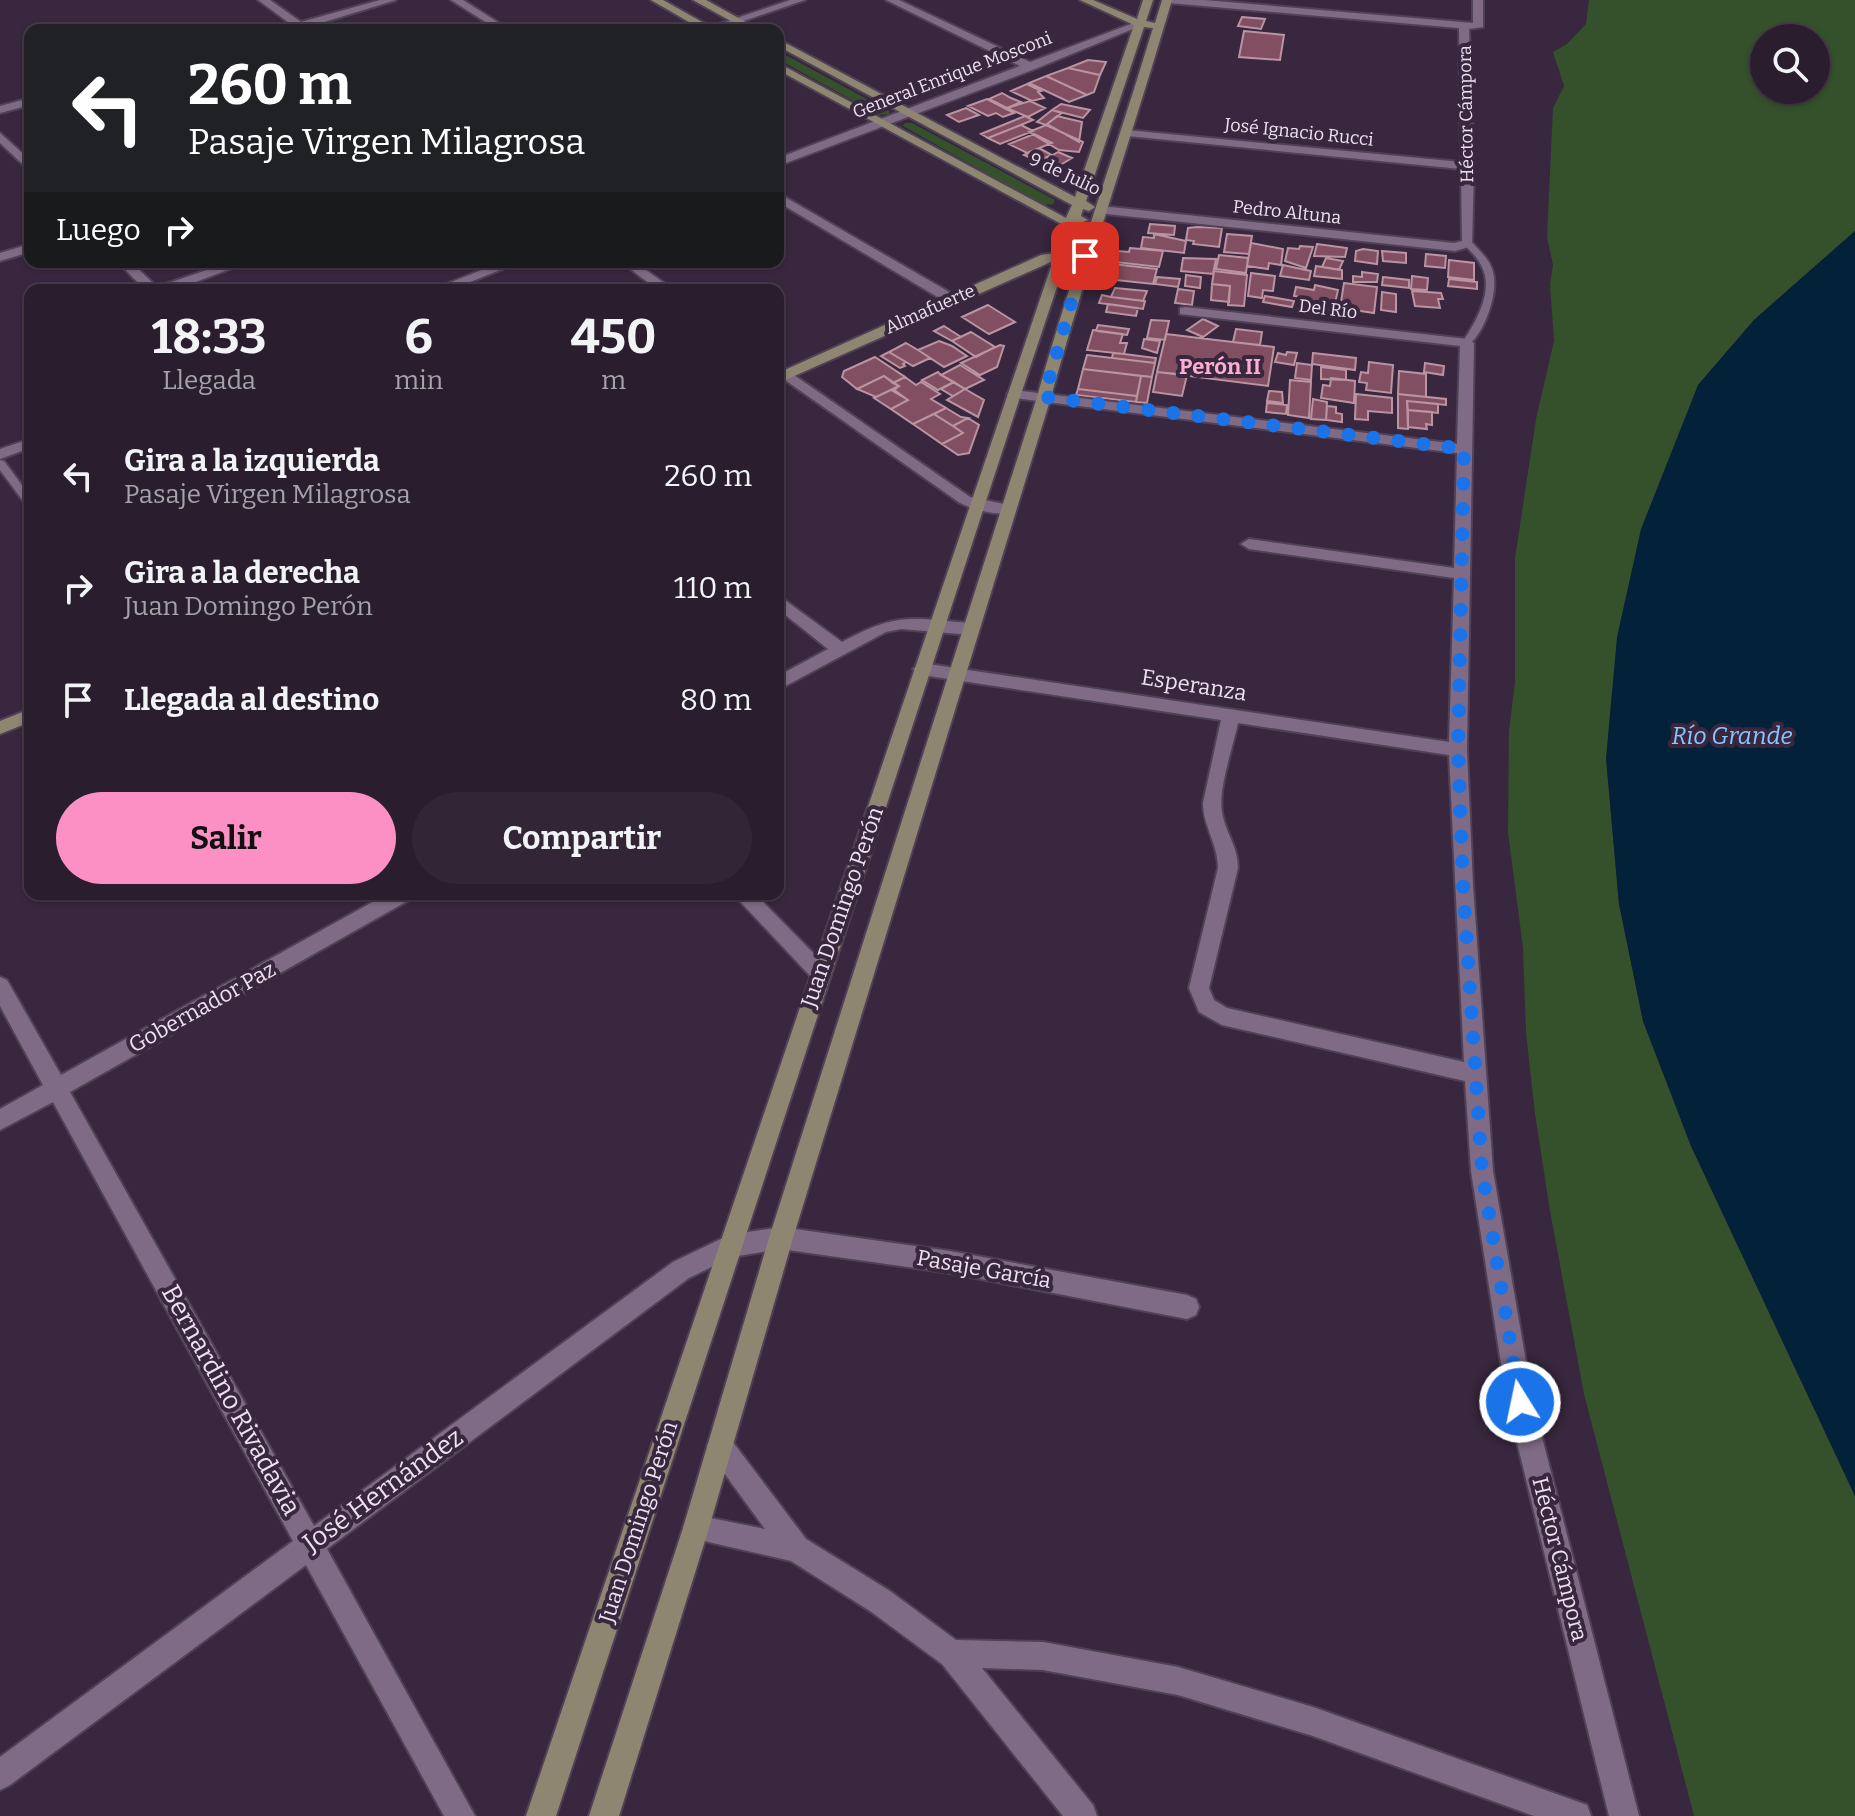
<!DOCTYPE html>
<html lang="es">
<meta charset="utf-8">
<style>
:root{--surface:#2a1d2e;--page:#322636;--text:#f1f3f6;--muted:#a5a2aa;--line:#463b4a;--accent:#fc8fc3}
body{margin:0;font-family:Bitter,serif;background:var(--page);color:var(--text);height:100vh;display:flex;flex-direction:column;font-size:30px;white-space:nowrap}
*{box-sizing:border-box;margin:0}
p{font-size:26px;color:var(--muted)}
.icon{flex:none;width:44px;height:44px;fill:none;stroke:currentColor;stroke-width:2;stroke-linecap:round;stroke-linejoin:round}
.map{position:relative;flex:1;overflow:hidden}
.side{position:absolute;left:24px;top:284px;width:760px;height:616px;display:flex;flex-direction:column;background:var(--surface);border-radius:16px;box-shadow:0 2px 6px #0004,0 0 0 2px var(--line)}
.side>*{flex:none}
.banner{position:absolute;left:24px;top:24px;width:760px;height:244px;border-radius:16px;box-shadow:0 2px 6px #0004,0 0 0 2px var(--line);background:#202124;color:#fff;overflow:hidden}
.tools{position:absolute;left:1750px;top:24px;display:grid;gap:16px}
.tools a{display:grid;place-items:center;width:80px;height:80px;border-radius:50%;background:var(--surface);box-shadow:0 2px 6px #0004,0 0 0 2px var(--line);font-size:40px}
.pin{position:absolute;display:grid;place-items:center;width:68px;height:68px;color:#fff;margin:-34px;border-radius:16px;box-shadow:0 4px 12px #0006}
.me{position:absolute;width:88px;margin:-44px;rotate:350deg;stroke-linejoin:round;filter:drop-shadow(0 0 6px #0008)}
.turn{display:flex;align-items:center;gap:28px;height:168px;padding:0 32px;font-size:36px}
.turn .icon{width:104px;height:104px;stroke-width:2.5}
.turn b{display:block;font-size:56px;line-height:68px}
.then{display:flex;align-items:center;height:76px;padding:0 32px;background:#0003;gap:16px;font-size:30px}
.eta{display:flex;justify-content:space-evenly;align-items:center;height:136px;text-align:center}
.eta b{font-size:48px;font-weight:700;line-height:56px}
.cta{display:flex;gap:16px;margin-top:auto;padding:16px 32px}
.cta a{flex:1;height:92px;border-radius:48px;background:var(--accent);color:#111;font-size:32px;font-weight:700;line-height:92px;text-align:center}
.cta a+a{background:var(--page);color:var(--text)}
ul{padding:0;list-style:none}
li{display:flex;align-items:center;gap:24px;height:112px;padding:0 32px}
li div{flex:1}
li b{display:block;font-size:30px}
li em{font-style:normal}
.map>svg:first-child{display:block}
.green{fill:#34512b;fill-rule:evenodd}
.water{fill:#032139}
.building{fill:#824e61;stroke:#ba94a0;stroke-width:2}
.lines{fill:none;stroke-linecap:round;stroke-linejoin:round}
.lane-casing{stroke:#504256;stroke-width:4}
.street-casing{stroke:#504256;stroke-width:4}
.secondary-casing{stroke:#504256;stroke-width:4}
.lane{fill:#7f6b86;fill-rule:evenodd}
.street{fill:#7f6b86;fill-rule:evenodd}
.secondary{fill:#8f8671;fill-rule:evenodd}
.route{stroke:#1a73e8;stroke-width:14;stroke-dasharray:0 25.2}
.labels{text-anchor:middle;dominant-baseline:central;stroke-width:8;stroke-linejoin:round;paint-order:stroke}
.far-street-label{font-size:18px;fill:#ede2f1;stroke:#38273e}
.far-quarter-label{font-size:22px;font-weight:bold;fill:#fcaed1;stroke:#38273e}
.street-label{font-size:22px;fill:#ede2f1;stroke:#38273e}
.water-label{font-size:24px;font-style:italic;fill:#88c6ff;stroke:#38273e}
.near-street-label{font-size:26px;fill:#ede2f1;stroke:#38273e}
</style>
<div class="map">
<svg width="1855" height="1816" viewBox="0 0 1855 1816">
<rect width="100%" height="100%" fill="#38273e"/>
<path class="green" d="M1589 0H1855V231L1754 320 1698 385 1606 758 1619 904 1643 1021 1691 1146 1855 1496V1816H1694L1584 1394 1550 1211 1535 1114 1526 1033 1523 948 1508 832 1509 731 1515 682V558L1536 419 1554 341 1550 284 1553 265 1547 237 1553 108 1564 86 1553 52 1567 44 1586 24ZM1764 38H1816V90H1764Z
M778 51 889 111V114L879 115 778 59Z
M905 123H912L1055 200 1053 204 1043 205 903 126Z"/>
<path class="water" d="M1855 231V1496L1691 1146 1643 1021 1619 904 1606 758 1617 637 1641 529 1698 385 1754 320Z"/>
<path class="building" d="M1242 17 1265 19 1261 29 1238 26Z
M1244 31 1284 35 1280 60 1239 57Z
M1088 60 1106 62 1100 75 1068 68Z
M1068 68 1100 75 1094 92 1087 95 1046 76Z
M1046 76 1087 95 1069 102 1029 83Z
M1027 84 1041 91 1038 92 1044 98 1032 101 1011 91Z
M1002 93 1011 98 1021 102 1007 108 989 99Z
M987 99 1014 113 1003 117 996 113 988 116 968 106Z
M1030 101 1045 108 1028 117 1007 108Z
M1061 104 1090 110 1083 118 1052 110Z
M966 108 979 115 959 122 947 115Z
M1052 110 1062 113 1046 125 1037 122Z
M1025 116 1033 120 988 138 981 134Z
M1057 116 1082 122 1079 142 1047 124Z
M1021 125 1033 131 1000 144 988 138Z
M1046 125 1083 142 1079 152 1059 150 1029 132Z
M1034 134 1052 143 1027 153 1009 144Z
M1039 148 1052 155 1037 161 1024 155Z
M1058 152 1072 158 1057 167 1042 161Z
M1150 224 1175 226 1174 235 1148 233Z
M1197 227 1222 228 1219 247 1193 244 1194 241 1186 240 1188 228Z
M1154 234 1186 241 1184 253 1141 248 1143 237 1154 238Z
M1227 234 1252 236 1249 254 1224 252Z
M1251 243 1283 249 1281 265 1269 263 1268 269 1247 266Z
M1317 244 1347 248 1345 257 1314 256Z
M1300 246 1313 247 1306 268 1285 261 1288 248 1299 249Z
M1130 248 1163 251 1159 267 1115 262 1118 251 1129 252Z
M1363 249 1378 251 1377 264 1355 261 1356 251Z
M1382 251 1406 253V263L1383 261Z
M1426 254 1446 256 1445 268 1425 266Z
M1219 255 1248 258 1246 273 1216 269Z
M1183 258 1216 259 1213 274 1181 271Z
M1326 258 1343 261 1339 270 1322 267Z
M1449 260 1474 263V280L1448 277Z
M1113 264 1157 269 1153 284 1115 280 1117 273 1110 272Z
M1283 265 1311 271 1309 280 1280 276Z
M1316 266 1342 270V279L1314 276Z
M1214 271 1247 275 1244 306 1228 305 1230 286 1212 284Z
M1362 272 1378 274 1377 282H1353V276L1362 277Z
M1251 273 1275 276 1273 291 1263 290 1262 298 1248 296Z
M1186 275 1201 277 1200 288 1185 286Z
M1412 276 1428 278 1427 290 1411 289Z
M1157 277 1180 279 1178 287 1155 284Z
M1383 277 1409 280V288L1382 285Z
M1449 279 1477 282V289L1448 286Z
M1344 283 1377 287 1374 313 1340 308Z
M1212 284 1230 286 1229 302 1211 300Z
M1315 285 1338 290 1333 312 1304 308 1307 298 1294 296 1296 287 1314 290Z
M1115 288 1147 291 1143 301 1111 297Z
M1178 289 1194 291 1192 305 1175 303Z
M1412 291 1441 293 1443 299H1438L1440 308 1415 306Z
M1382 292 1396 294V312L1381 310Z
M1102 295 1111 297 1145 301 1143 309 1099 303Z
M1265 296 1294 301 1292 307 1263 302Z
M1108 304 1138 308 1136 316 1106 312Z
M988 305 1015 322 989 334 962 317Z
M1203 319 1218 326 1203 337 1187 330Z
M1151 320 1169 321 1165 340 1147 338Z
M1098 325 1129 329 1127 335 1096 331Z
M944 326 961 337 952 341 934 331Z
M1236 329 1262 332 1260 345 1233 342Z
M1093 330 1123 334 1120 343H1127L1124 354 1087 350Z
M971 332 995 347 976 357 952 341Z
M1166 334 1274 347 1268 386 1157 372Z
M1144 339 1160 341 1157 353 1142 348Z
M939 341 952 346 967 356 944 367 918 350Z
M906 343 918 350 930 358 913 366 889 352Z
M1000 345 1004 346 997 367 980 375 961 363Z
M889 352 906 362 903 364 905 366 900 368 881 356Z
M1287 352 1297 353 1294 365 1275 362 1278 353 1286 355Z
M1113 353 1124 354 1156 358 1155 363 1112 358Z
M1313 353 1356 358 1355 370 1312 364Z
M1087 355 1155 363 1152 377 1083 369Z
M875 357 905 377 893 383 884 376 857 389 842 377 844 371Z
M1369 362 1393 365 1391 393 1366 390 1367 383 1359 382 1361 372 1368 373Z
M1297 363 1312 365 1311 380 1295 378Z
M1425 363 1444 366 1443 375 1424 372Z
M960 365 984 380 965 389 941 375Z
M1321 367 1346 370V380L1321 379Z
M1083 369 1141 376 1137 396 1078 389Z
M1399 371 1426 374V397L1398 394Z
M938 372 941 375 954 382 938 390 922 380Z
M1157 372 1187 375 1182 396 1153 392Z
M884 376 899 386 876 397 857 389Z
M1141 376 1152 377 1147 403 1136 402Z
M905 377 916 385 921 382 940 394 931 399 946 408 913 424 891 409 908 400 893 391 899 386 893 383Z
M1331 378 1355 381 1354 403 1321 398 1323 385 1330 386Z
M1290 380 1311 382 1309 418 1288 415Z
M954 382 965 389 953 396 941 389Z
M893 389 908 400 891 409 874 398Z
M965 389 984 400 978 417 947 400Z
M1078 389 1137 396 1136 402 1076 395Z
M1269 391 1282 392 1283 403 1267 401Z
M1356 394 1392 398V413L1368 411V420L1355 419Z
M1398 394 1446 399V405L1407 401 1408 429 1398 428Z
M1313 399 1327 402 1326 420 1311 419Z
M1407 401 1438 404V413L1408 410Z
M1267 403 1287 405 1286 414 1266 412Z
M1327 406 1336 407V413L1342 414V422L1326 420Z
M946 408 961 417 968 418 953 426 934 414Z
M1408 410 1432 412V425L1426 424 1427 429 1408 427Z
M934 414 953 426 963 433 942 444 913 424Z
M968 418 979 425 969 453 958 455 942 444 963 433 953 426Z"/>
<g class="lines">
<defs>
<path id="lane" d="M1465 241H1471C1479 251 1490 259 1493 272 1499 292 1484 335 1467 346L1462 343C1476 322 1495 290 1481 265 1477 257 1470 251 1465 245Z
M0 460 4 461 30 496V506L26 505 0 470Z"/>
<path id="street" d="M258 0H270L301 22 380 0H396L308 27 311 30H279L292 25Z
M451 0H463L510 30H498Z
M790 0H805L717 30H702Z
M886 0H899L1030 62 1136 22 1145 24 1035 69 778 166V158L1020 66Z
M1164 0H1204L1473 23V0H1483V27L1469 29 1474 166 1472 246 1455 251 1097 213 1095 210 1101 206 1454 243 1462 241 1461 169 1127 136 1121 133 1127 130 1461 162 1459 28 1169 3Z
M30 98V105L0 113V106Z
M0 133 30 160V171L0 143Z
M778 193 956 296 958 299 946 302 778 202Z
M30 244V252L0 261V253Z
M118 262H131L157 287 230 262H249L174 290H145Z
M502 262H520L450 290H431Z
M621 262H635L674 290H658Z
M1185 307 1467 339 1474 343 1467 750 1473 885 1493 1171 1533 1402 1639 1816H1609L1507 1402 1471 1171 1465 1081 1222 1025 1199 1012 1189 988 1218 868C1218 844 1203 826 1203 803L1221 720 922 675 913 669 922 663 1449 742 1454 578 1249 549 1241 544 1249 539 1454 568 1457 453 1014 398 1007 394 1014 390 1457 444 1460 346 1180 314V308ZM1238 723 1449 755 1464 1062 1227 1008 1214 1000 1209 988 1238 868C1238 846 1225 832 1222 812 1218 789 1233 747 1238 723Z
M778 364 970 497 1014 506 1016 509C1003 519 975 510 960 503L778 375Z
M30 439V448L0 459V449Z
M778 595 842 642C897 612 910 618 971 623L979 629 971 635 901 629 886 632 778 690V676L828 649 778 609Z
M387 894H414L411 899 70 1092 314 1526 673 1262 729 1235 781 1227 950 1251 1187 1295 1196 1299 1199 1307 1196 1315 1187 1319 950 1273 781 1249 732 1257 689 1278 327 1549 475 1816H444L306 1565 10 1785 0 1790V1757L293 1541 53 1102 0 1130V1109L43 1085 0 1006V977L7 980 61 1075Z
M733 894H755L827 967 830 973 827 979 820 981 813 979Z
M720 1433 729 1437 806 1539 890 1591 956 1640 1043 1642 1178 1667 1313 1707 1576 1801 1587 1805 1591 1816H1534L1313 1736 1178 1695 1043 1670 982 1668 1093 1805 1097 1816H1063L942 1664 870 1611 791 1561 687 1537 683 1528 687 1519 696 1515 765 1529 711 1455 707 1446 711 1437Z"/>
<path id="secondary" d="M651 0H663L716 30H703Z
M693 0H706L760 30H747Z
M1080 0H1093L1137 19 1143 0H1153L1146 21 1155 23 1162 0H1172C1133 133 1088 263 1051 397L793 1238 709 1528 619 1816H589L683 1528 769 1238 1037 397C1072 273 1116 151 1153 28L1144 27 1086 201 1095 207 1089 211 1083 209 1081 216 1088 220 1078 224 1069 252 1078 255 1066 260 1021 394 556 1816H526L1053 261 783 381 778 382V373L1041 255 1056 253 1065 226 778 70V63L1066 218 1072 205 778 46V39L1075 197 1134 25Z
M30 709V722L0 734V721Z"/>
</defs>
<use href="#lane" class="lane-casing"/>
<use href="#street" class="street-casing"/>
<use href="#secondary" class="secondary-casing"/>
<use href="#lane" class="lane"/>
<use href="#street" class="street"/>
<use href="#secondary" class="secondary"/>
</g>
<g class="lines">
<path class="route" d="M1085 256 1044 397 1464 449 1458 750 1463 885 1482 1171 1520 1402"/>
</g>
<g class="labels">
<g class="far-street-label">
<text transform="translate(952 75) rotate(-21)">General Enrique Mosconi</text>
<text transform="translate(1466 114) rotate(-91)">Héctor Cámpora</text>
<text transform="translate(1299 132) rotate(6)">José Ignacio Rucci</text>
<text transform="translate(1065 174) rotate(25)">9 de Julio</text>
<text transform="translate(1287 212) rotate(6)">Pedro Altuna</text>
<text transform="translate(930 309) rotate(-24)">Almafuerte</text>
<text transform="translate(1328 309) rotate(7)">Del Río</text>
</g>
<g class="far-quarter-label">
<text x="1220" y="366">Perón II</text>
</g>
<g class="street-label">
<text transform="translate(1194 685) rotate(9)">Esperanza</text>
<text transform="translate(842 907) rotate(-71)">Juan Domingo Perón</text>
<text transform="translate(202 1007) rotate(-29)">Gobernador Paz</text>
<text transform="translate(984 1269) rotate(10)">Pasaje García</text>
<text transform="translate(638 1522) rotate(-72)">Juan Domingo Perón</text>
<text transform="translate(1560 1559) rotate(76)">Héctor Cámpora</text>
</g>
<g class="water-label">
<text x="1732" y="736">Río Grande</text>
</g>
<g class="near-street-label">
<text transform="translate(231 1400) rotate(61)">Bernardino Rivadavia</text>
<text transform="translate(383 1490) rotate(-36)">José Hernández</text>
</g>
</g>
</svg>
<div class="tools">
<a><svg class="icon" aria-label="search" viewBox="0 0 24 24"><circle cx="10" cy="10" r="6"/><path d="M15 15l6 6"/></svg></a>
</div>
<div class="pin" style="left:1085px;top:256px;background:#d93025"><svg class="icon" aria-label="arrive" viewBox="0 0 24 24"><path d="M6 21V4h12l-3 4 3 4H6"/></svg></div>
<svg class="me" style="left:1520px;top:1402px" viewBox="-20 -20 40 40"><circle r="17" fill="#1a73e8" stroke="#fff" stroke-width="3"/><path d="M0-11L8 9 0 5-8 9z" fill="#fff"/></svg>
<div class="banner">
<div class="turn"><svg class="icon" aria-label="left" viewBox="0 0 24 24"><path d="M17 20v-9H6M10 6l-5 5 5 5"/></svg><div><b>260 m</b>Pasaje Virgen Milagrosa</div></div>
<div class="then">Luego<svg class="icon" aria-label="right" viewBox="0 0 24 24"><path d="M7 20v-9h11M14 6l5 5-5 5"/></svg></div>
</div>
<section class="side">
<div class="eta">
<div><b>18:33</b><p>Llegada</p></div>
<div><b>6</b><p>min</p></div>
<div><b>450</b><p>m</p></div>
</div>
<ul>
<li><svg class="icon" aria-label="left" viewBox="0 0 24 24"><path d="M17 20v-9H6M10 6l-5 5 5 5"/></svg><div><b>Gira a la izquierda</b><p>Pasaje Virgen Milagrosa</p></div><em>260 m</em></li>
<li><svg class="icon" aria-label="right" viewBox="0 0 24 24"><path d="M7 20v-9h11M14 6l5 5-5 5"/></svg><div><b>Gira a la derecha</b><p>Juan Domingo Perón</p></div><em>110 m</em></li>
<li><svg class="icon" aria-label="arrive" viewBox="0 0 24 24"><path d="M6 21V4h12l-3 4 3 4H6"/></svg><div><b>Llegada al destino</b></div><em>80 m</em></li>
</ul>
<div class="cta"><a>Salir</a><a>Compartir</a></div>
</section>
</div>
